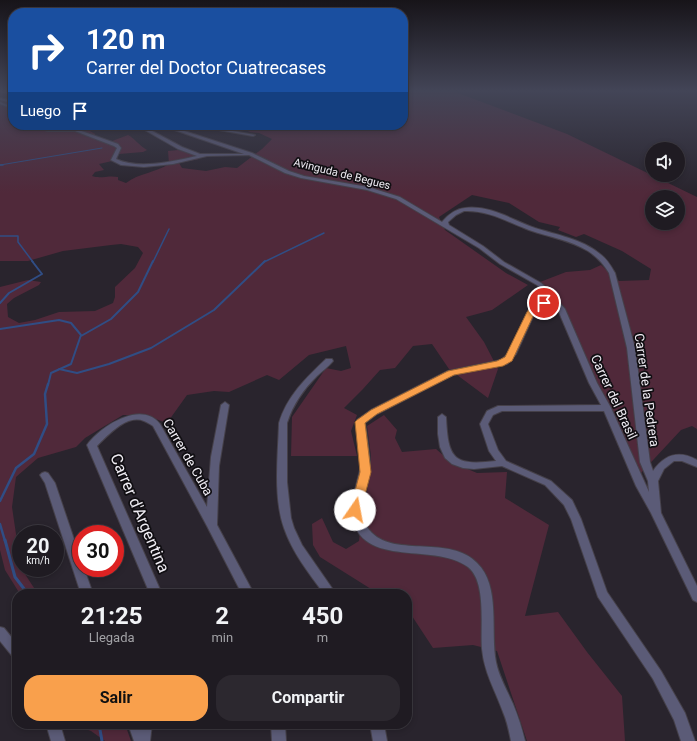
<!DOCTYPE html>
<html lang="es">
<style>
:root{--surface:#1f1b22;--page:#2c282f;--text:#f1f3f6;--muted:#a1a1a5;--line:#3c3940;--accent:#f9a04c}
body{margin:0;font-family:Roboto,sans-serif;background:var(--page);color:var(--text);height:100vh;display:flex;flex-direction:column;font-size:15px;white-space:nowrap}
*{box-sizing:border-box;margin:0}
p{font-size:13px;color:var(--muted)}
.icon{flex:none;width:22px;height:22px;fill:none;stroke:currentColor;stroke-width:2;stroke-linecap:round;stroke-linejoin:round}
.map{position:relative;flex:1;overflow:hidden}
.details{position:absolute;left:12px;top:589px;width:400px;height:140px;display:flex;flex-direction:column;background:var(--surface);border-radius:16px;box-shadow:0 2px 6px #0003,0 0 0 1px var(--line)}
.details>*{flex:none}
.banner{position:absolute;left:8px;top:8px;width:400px;height:122px;border-radius:16px;box-shadow:0 2px 6px #0003,0 0 0 1px var(--line);background:#1a4fa0;color:#fff;overflow:hidden}
.tools{position:absolute;left:645px;top:142px;display:grid;gap:8px}
.tools a{display:grid;place-items:center;width:40px;height:40px;border-radius:50%;background:var(--surface);box-shadow:0 2px 6px #0003,0 0 0 1px var(--line);font-size:20px}
.speed{position:absolute;left:12px;top:525px;display:flex;gap:8px;font-size:20px;font-weight:700;text-align:center}
.speed>*{display:grid;place-content:center;width:52px;height:52px;border-radius:50%;background:var(--surface);box-shadow:0 2px 6px #0003,0 0 0 1px var(--line);line-height:1}
.speed small{font-size:10px;font-weight:400}
.speed .limit{border:6px solid #d22;background:#fff;color:#111}
.pin{position:absolute;display:grid;place-items:center;width:34px;height:34px;color:#fff;margin:-17px;border:2px solid #fff;border-radius:50%;box-shadow:0 1px 4px #0007}
.me{position:absolute;width:44px;margin:-22px;rotate:12deg;stroke-linejoin:round;filter:drop-shadow(0 0 3px #0008)}
.turn{display:flex;align-items:center;gap:14px;height:84px;padding:0 12px;font-size:18px}
.turn .icon{width:52px;height:52px;stroke-width:2.5}
.turn b{display:block;font-size:28px;line-height:34px}
.then{display:flex;align-items:center;height:38px;padding:0 12px;background:#0003;gap:8px;font-size:15px}
.eta{display:flex;justify-content:space-evenly;align-items:center;height:68px;text-align:center}
.eta b{font-size:24px;font-weight:700;line-height:28px}
.action{display:flex;gap:8px;margin-top:auto;padding:8px 12px}
.action a{flex:1;height:46px;border-radius:16px;background:var(--accent);color:#111;font-size:16px;font-weight:700;line-height:46px;text-align:center}
.action a+a{background:var(--page);color:var(--text)}
.map>svg:first-child{display:block}
.green{fill:#50293a;fill-rule:evenodd}
.lines{fill:none;stroke-linecap:round;stroke-linejoin:round}
.stream-far4{stroke:#304d84;stroke-width:1}
.stream-far3{stroke:#304d84;stroke-width:1.5}
.stream-far2{stroke:#304d84;stroke-width:2}
.stream-far1{stroke:#304d84;stroke-width:2.5}
.stream{stroke:#304d84;stroke-width:3}
.minor-casing{stroke:#454049;stroke-width:2}
.minor{fill:#5b5b77;fill-rule:evenodd}
.route{fill:#f9a04c;stroke:#a26831}
.labels{text-anchor:middle;dominant-baseline:central;stroke-width:3.5;stroke-linejoin:round;paint-order:stroke}
.far-street-label{font-size:11px;fill:#efecf3;stroke:#100e12}
.street-label{font-size:13px;fill:#efecf3;stroke:#100e12}
.near-street-label{font-size:16px;fill:#efecf3;stroke:#100e12}
</style>
<div class="map">
<svg width="697" height="741" viewBox="0 0 697 741">
<rect width="100%" height="100%" fill="#29242d"/>
<path class="green" d="M403 90H450L567 134 697 197V429L692 426 681 430 641 473 552 290 540 282 566 272 590 270 601 265 619 281 649 280 651 269 622 251 584 234 576 237 558 230 560 227 539 222 509 203 472 195 439 217 445 230 506 273 528 285 492 310 466 317 484 342 498 369 488 398 449 369 432 344 413 346 395 368 380 370 363 389 344 408 357 415 351 431 357 456H291L292 417 326 368 341 371 351 368 346 346 309 355 279 380 267 375 229 392 214 391 187 395 167 423 147 416 123 415 85 438 76 447 38 458 16 477 12 507 21 568 38 594H20L5 570 0 550V287L28 280 41 282 39 285 14 298 7 304 8 317 19 323 35 320 59 312 95 311 113 303 115 297V287L135 268 143 253 138 247 121 244 111 245 63 251 28 261H0V97L4 98 1 99 13 102V125H39L44 128 52 130 80 125 95 134V139L107 143 128 135C134 138 140 146 147 150L143 152 119 154 112 161 99 164 104 170 95 172 92 176C100 179 109 175 118 177V180L126 183C139 173 155 173 169 164L168 151 178 150 200 156 199 159 179 163 182 168 206 171 225 167 237 168 262 149 272 139 259 133 248 132 257 127 250 125H403ZM652 197H678V223H652Z
M384 415 397 430 395 438 402 452 436 449 451 462 477 473 507 472 505 498 549 525 525 616 558 612 587 652 622 696 625 741H527L497 651 473 645 433 648 410 613 407 611V594H379L320 557 313 545 312 524 322 518 333 542 346 549 359 541 362 513 367 492 371 456 367 426Z
M71 724H125L131 741H105L91 731Z"/>
<g class="lines">
<path class="stream-far4" d="M0 165 102 148"/>
<path class="stream-far3" d="M0 165H3
M0 236H18V242L33 262
M153 262 169 229
M264 262 324 233"/>
<path class="stream-far2" d="M0 303 9 293 42 274 32 261
M0 329 59 320 71 323 81 335 71 364 51 373 48 385
M81 336 111 319 138 292 153 261
M59 369 77 373 109 364 151 348 214 310 265 261"/>
<path class="stream-far1" d="M0 501 16 468 34 454 47 424 45 394 48 384
M0 524 5 541"/>
<path class="stream" d="M5 540 15 577 28 594
M99 724 102 741"/>
<defs>
<path id="minor" d="M0 90 13 91V93L0 92Z
M0 98 13 101V103L0 100Z
M0 102 13 107V109L0 104Z
M35 125H40L48 129H76L118 144 121 148 116 159C139 170 174 161 197 156L178 149 136 125H141L182 147 200 154H244L160 125H166L252 153 289 171 304 176 368 187 400 197 442 222C448 215 455 209 465 208 491 205 512 220 535 228 557 235 582 239 600 254 607 259 611 266 615 273L635 348 650 462 653 471C665 454 679 450 697 460V467L682 461H674L664 469 658 481 661 513 697 586V602L693 600 651 513 636 486 604 411H502L493 415 488 424 498 450 506 461 551 481 572 500 581 519 607 592 661 671 685 713 695 741H681L674 720 653 679 598 597 571 519 564 505 545 485 502 466 474 469 463 468 452 464 445 458 440 447 438 434V417L442 414 446 417C448 459 453 466 496 461L489 451 480 424 487 411 498 406 601 405 589 383 558 310 553 304H546L536 310 516 354 507 364 453 375 377 414 365 423C367 438 370 453 370 468 369 492 350 511 372 533 396 557 451 535 477 563 501 586 490 631 496 662 499 677 507 690 513 704 518 716 522 728 525 741H511C509 731 507 721 503 712 495 690 484 672 482 649 480 627 487 582 468 567 432 540 353 573 351 506L360 470V452L356 422 357 420 371 410 448 371 501 360 509 353 530 307 538 302 551 300 547 294 537 285 500 264 479 248 396 199 367 190 301 178 285 173 249 155 207 156 173 164 144 167 121 165 111 160 117 148 114 146 75 131H48L37 128ZM464 211C489 210 507 222 529 230 549 237 570 240 588 251 597 257 603 263 609 273L627 348 640 462 648 481 649 492 611 408 597 383 565 309 559 302V299L541 283 504 262 483 246 449 225 448 222 456 215Z
M190 125H200L255 135 253 136Z
M326 359H332L333 361C328 367 322 371 317 376 303 390 293 404 287 423V482L291 518 294 528 302 545 336 594H324C309 573 292 552 284 528 273 497 278 456 279 423 287 396 306 378 326 359Z
M225 402 229 405 219 466 217 525 254 594H242L207 526 153 426C150 424 147 422 144 421 127 414 108 435 97 446L162 594H150L87 445C101 426 141 400 160 424L207 507 211 457 221 405Z
M45 472 48 473 55 483 81 560V568H84L93 594H81L45 483 40 475 42 473Z
M0 627 4 628 17 644V658L13 657 0 641Z
M46 724H60L65 741H51Z
M128 724H152L150 741H134Z
M271 724H285L286 741H272Z
M370 724H384L387 741H373Z"/>
</defs>
<use href="#minor" class="minor-casing"/>
<use href="#minor" class="minor"/>
</g>
<linearGradient id="sky" x2="0" y2="1"><stop stop-color="#171419"/><stop offset="0.47" stop-color="#434557"/><stop offset="1" stop-color="#434557" stop-opacity="0"/></linearGradient>
<rect width="697" height="193" fill="url(#sky)"/>
<path class="route" d="M544 300 548 303 538 308 535 312 512 361 503 366 454 375 377 414 365 423 371 472 361 510 359 513 355 514 351 513 350 510 360 472 355 422 357 420 371 410 448 371 497 361 505 357 527 312 533 304Z"/>
<g class="labels">
<g class="far-street-label">
<text transform="translate(342 174) rotate(14)">Avinguda de Begues</text>
</g>
<g class="street-label">
<text transform="translate(647 390) rotate(82)">Carrer de la Pedrera</text>
<text transform="translate(614 397) rotate(65)">Carrer del Brasil</text>
<text transform="translate(188 457) rotate(60)">Carrer de Cuba</text>
</g>
<g class="near-street-label">
<text transform="translate(140 513) rotate(67)">Carrer d'Argentina</text>
</g>
</g>
</svg>
<div class="tools">
<a><svg class="icon" aria-label="sound" viewBox="0 0 24 24"><path d="M4 9h4l5-4v14l-5-4H4zM17 9q2 3 0 6"/></svg></a>
<a><svg class="icon" aria-label="layers" viewBox="0 0 24 24"><path d="M12 4l9 5-9 5-9-5zM3 14l9 5 9-5"/></svg></a>
</div>
<div class="speed"><div>20<small>km/h</small></div><div class="limit">30</div></div>
<div class="pin" style="left:544px;top:303px;background:#d93025"><svg class="icon" aria-label="arrive" viewBox="0 0 24 24"><path d="M6 21V4h12l-3 4 3 4H6"/></svg></div>
<svg class="me" style="left:355px;top:510px" viewBox="-20 -20 40 40"><circle r="19" fill="#fff"/><path d="M0-13L10 11 0 6-10 11z" fill="#f9a04c"/></svg>
<div class="banner">
<div class="turn"><svg class="icon" aria-label="right" viewBox="0 0 24 24"><path d="M7 20v-9h11M14 6l5 5-5 5"/></svg><div><b>120 m</b>Carrer del Doctor Cuatrecases</div></div>
<div class="then">Luego<svg class="icon" aria-label="arrive" viewBox="0 0 24 24"><path d="M6 21V4h12l-3 4 3 4H6"/></svg></div>
</div>
<section class="details">
<div class="eta">
<div><b>21:25</b><p>Llegada</p></div>
<div><b>2</b><p>min</p></div>
<div><b>450</b><p>m</p></div>
</div>
<div class="action"><a>Salir</a><a>Compartir</a></div>
</section>
</div>
